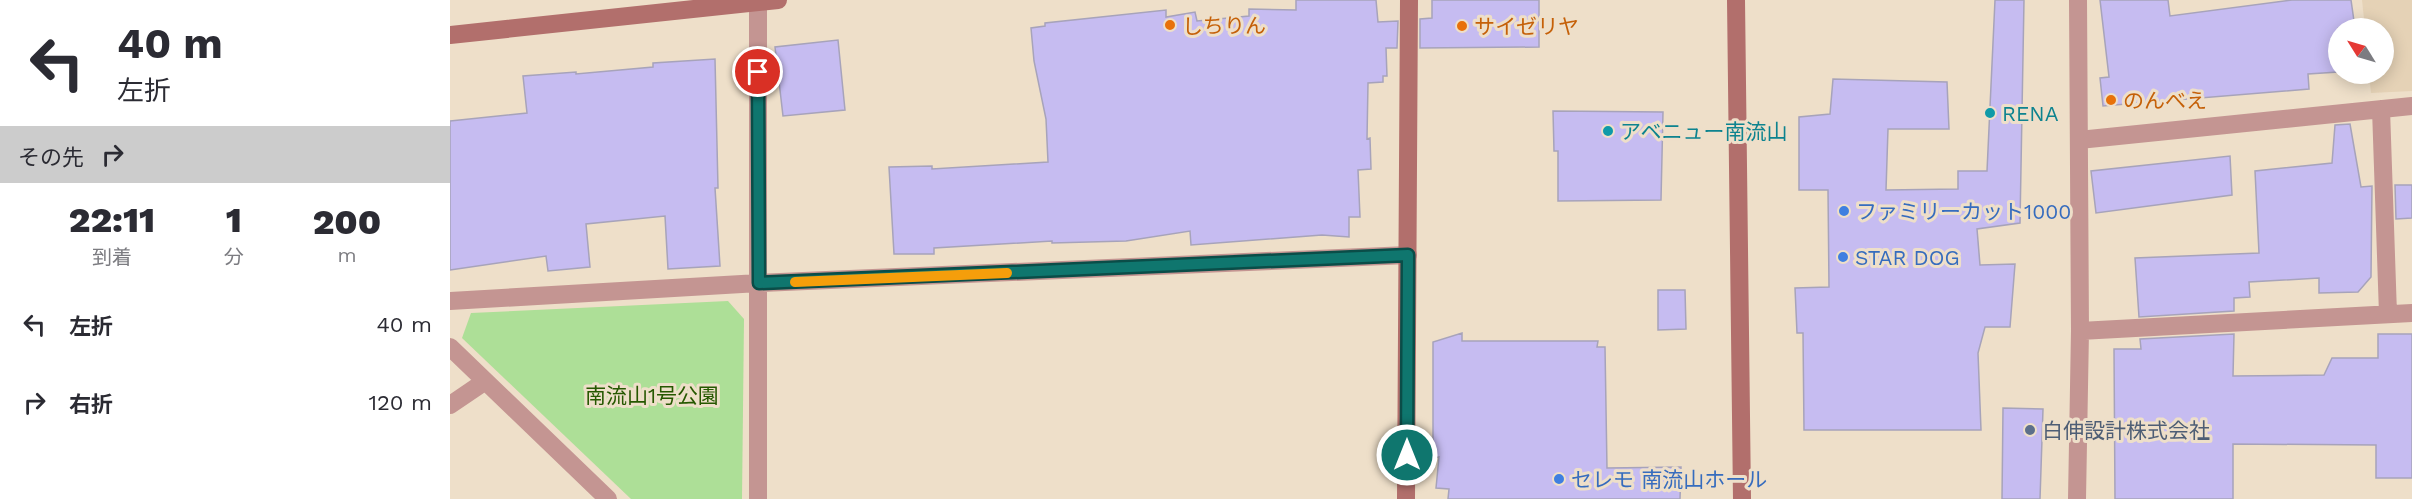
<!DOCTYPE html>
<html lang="ja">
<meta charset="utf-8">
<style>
:root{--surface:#fff;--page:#f7f7f7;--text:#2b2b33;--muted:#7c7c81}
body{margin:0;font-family:"Work Sans","Noto Sans JP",sans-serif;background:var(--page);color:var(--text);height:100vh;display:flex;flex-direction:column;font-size:22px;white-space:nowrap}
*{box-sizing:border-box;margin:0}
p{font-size:20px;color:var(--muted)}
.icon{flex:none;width:33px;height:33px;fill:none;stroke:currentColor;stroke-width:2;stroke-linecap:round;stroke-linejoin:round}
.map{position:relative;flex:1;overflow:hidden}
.details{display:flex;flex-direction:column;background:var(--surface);width:450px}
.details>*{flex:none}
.hud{background:#fff;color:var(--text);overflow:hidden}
.needle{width:39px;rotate:307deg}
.buttons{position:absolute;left:1878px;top:18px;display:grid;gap:12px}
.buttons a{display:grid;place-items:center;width:66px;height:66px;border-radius:50%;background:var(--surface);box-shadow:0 3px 15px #0003;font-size:30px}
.pin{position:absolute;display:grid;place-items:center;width:51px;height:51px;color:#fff;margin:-26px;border:3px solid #fff;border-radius:50%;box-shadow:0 2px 6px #0007}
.me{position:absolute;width:66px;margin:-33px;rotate:0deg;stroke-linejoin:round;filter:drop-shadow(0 0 4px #0008)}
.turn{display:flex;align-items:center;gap:21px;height:126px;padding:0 18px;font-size:27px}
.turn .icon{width:78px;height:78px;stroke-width:2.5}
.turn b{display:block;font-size:42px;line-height:51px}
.then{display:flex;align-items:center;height:57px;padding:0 18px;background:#0003;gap:12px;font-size:22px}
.eta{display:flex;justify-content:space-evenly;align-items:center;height:102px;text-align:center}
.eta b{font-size:36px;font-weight:800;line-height:42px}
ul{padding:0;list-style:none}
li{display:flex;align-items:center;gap:18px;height:78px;padding:0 18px}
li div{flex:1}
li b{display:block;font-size:22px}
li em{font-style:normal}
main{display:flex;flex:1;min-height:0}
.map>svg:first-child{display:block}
.built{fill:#e5d2b6}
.green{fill:#addf97}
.building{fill:#c6bcf1;stroke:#a7a3ba;stroke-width:1.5}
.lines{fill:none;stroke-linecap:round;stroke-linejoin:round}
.street{stroke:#c49592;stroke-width:18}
.secondary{stroke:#b26f6c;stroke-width:18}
.route-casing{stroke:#0a4d48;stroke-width:15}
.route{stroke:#0f766e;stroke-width:10}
.slow{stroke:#f59e0b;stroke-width:10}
.food-dot{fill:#e8710a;stroke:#eedfc9;stroke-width:2}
.culture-dot{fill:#0f9aa8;stroke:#eedfc9;stroke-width:2}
.shop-dot{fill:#3f7fe0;stroke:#eedfc9;stroke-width:2}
.service-dot{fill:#5c6f8a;stroke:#eedfc9;stroke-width:2}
.labels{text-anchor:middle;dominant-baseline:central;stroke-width:6;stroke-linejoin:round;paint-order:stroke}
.food-label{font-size:21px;fill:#c56008;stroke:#eedfc9;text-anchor:start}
.culture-label{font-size:21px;fill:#0d838f;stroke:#eedfc9;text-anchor:start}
.shop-label{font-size:21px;fill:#366cbe;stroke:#eedfc9;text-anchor:start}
.park-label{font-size:21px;fill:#265800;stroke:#eedfc9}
.service-label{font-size:21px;fill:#4e5e75;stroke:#eedfc9;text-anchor:start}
</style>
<main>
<section class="details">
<div class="hud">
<div class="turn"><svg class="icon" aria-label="left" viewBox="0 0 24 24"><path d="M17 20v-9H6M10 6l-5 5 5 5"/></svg><div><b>40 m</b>左折</div></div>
<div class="then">その先<svg class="icon" aria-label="right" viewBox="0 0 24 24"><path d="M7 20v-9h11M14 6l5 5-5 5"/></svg></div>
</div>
<div class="eta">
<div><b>22:11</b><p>到着</p></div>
<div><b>1</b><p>分</p></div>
<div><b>200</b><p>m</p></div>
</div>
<ul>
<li><svg class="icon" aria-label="left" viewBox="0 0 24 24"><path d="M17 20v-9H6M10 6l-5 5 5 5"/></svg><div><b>左折</b></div><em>40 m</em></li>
<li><svg class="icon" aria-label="right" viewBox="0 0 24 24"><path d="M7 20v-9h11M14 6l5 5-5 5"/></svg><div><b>右折</b></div><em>120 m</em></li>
</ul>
</section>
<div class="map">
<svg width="1962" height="499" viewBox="0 0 1962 499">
<rect width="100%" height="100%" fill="#eedfc9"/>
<path class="built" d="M1912 0H1962V91L1921 93 1919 74H1934V28H1915Z"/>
<path class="green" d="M278 301 294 319 292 499H181L12 338 21 313Z"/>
<path class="building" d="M846 0H926L928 22 948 21 947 48H936L937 76H933V82L918 83 917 139 920 138 921 169 908 170 910 217H899V237L872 235 741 245 740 231 676 241 602 243V241L484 248V254H444L439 167 482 166V169L598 162 596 119 584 61 581 28 595 26V23L716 10V17L745 12 747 21 799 16V9L846 10Z
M982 0H1089V47L970 48V19L982 18Z
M1545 0H1574L1570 223 1527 229 1530 265 1565 264 1560 327H1535L1528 353 1531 430H1354L1353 333H1347L1345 288 1379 287 1378 190H1349V117L1380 114 1383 79 1497 82 1499 129H1438L1436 190 1508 189V171H1537Z
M1650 0H1718L1720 16 1842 0H1901L1905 28H1888V72L1858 74 1859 89 1653 106 1650 78 1659 77Z
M388 40 395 110 333 116 325 47Z
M265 59 268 188H265L270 266 218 269 215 216 136 224 140 267 98 271 96 256 0 270V121L77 113 73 76 126 72V74L203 67V63Z
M1103 111 1213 112 1211 200 1108 201V151H1104Z
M1900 124 1911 187 1922 186 1921 277 1908 292 1869 293V278L1799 282 1800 297 1784 298V311L1689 317 1685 258 1809 253 1805 171 1882 163 1885 125Z
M1780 156 1782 195 1646 213 1641 171Z
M1945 185H1962V218L1946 219Z
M1208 290H1235L1236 329 1208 330Z
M1012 333V341H1148L1147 347H1155L1157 468 1231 467 1230 499H998L999 489 986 488 989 457 983 458V342Z
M1784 334 1783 376 1874 375 1882 358H1928V334H1962V478H1926V445L1783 444V499H1665L1664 349H1691L1690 339Z
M1553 408 1593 409 1590 499H1552Z"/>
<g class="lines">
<path class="street" d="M308 2V499
M1931 109 1938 314
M1629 140 1962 106
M0 301 309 283 958 255
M1630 331 1962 313
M0 347 158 499
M0 405 34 382
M1627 499 1630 331 1628 0"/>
<path class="secondary" d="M1286 0 1292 499
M0 35 328 0
M956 499 959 0"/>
</g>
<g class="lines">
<defs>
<path id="route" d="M308 72 309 283 958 255 957 455"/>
</defs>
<use href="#route" class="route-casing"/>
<use href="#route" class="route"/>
<path class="slow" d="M345 282 557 273"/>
</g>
<g class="food-dot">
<circle cx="720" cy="25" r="6"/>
<circle cx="1012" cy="26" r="6"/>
<circle cx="1661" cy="100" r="6"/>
</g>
<g class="culture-dot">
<circle cx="1540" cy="113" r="6"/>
<circle cx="1158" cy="131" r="6"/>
</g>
<g class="shop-dot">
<circle cx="1394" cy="211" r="6"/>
<circle cx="1393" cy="257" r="6"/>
<circle cx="1109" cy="479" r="6"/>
</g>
<circle class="service-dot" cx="1580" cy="430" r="6"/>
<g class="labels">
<g class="food-label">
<text x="732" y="25">しちりん</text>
<text x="1024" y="26">サイゼリヤ</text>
<text x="1673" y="100">のんべえ</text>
</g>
<g class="culture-label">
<text x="1552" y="113">RENA</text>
<text x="1170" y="131">アベニュー南流山</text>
</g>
<g class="shop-label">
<text x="1406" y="211">ファミリーカット1000</text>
<text x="1405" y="257">STAR DOG</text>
<text x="1121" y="479">セレモ 南流山ホール</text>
</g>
<g class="park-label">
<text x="202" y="395">南流山1号公園</text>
</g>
<g class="service-label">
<text x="1592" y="430">白伸設計株式会社</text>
</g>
</g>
</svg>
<div class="buttons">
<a><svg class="needle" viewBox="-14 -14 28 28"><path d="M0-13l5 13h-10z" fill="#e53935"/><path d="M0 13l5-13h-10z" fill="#7c7c81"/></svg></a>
</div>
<div class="pin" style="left:308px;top:72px;background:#d93025"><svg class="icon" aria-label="arrive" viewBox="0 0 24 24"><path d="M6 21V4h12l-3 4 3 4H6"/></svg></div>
<svg class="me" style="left:957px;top:455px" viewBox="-20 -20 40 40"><circle r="17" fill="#0f766e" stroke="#fff" stroke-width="3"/><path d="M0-11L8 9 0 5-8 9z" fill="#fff"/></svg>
</div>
</main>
